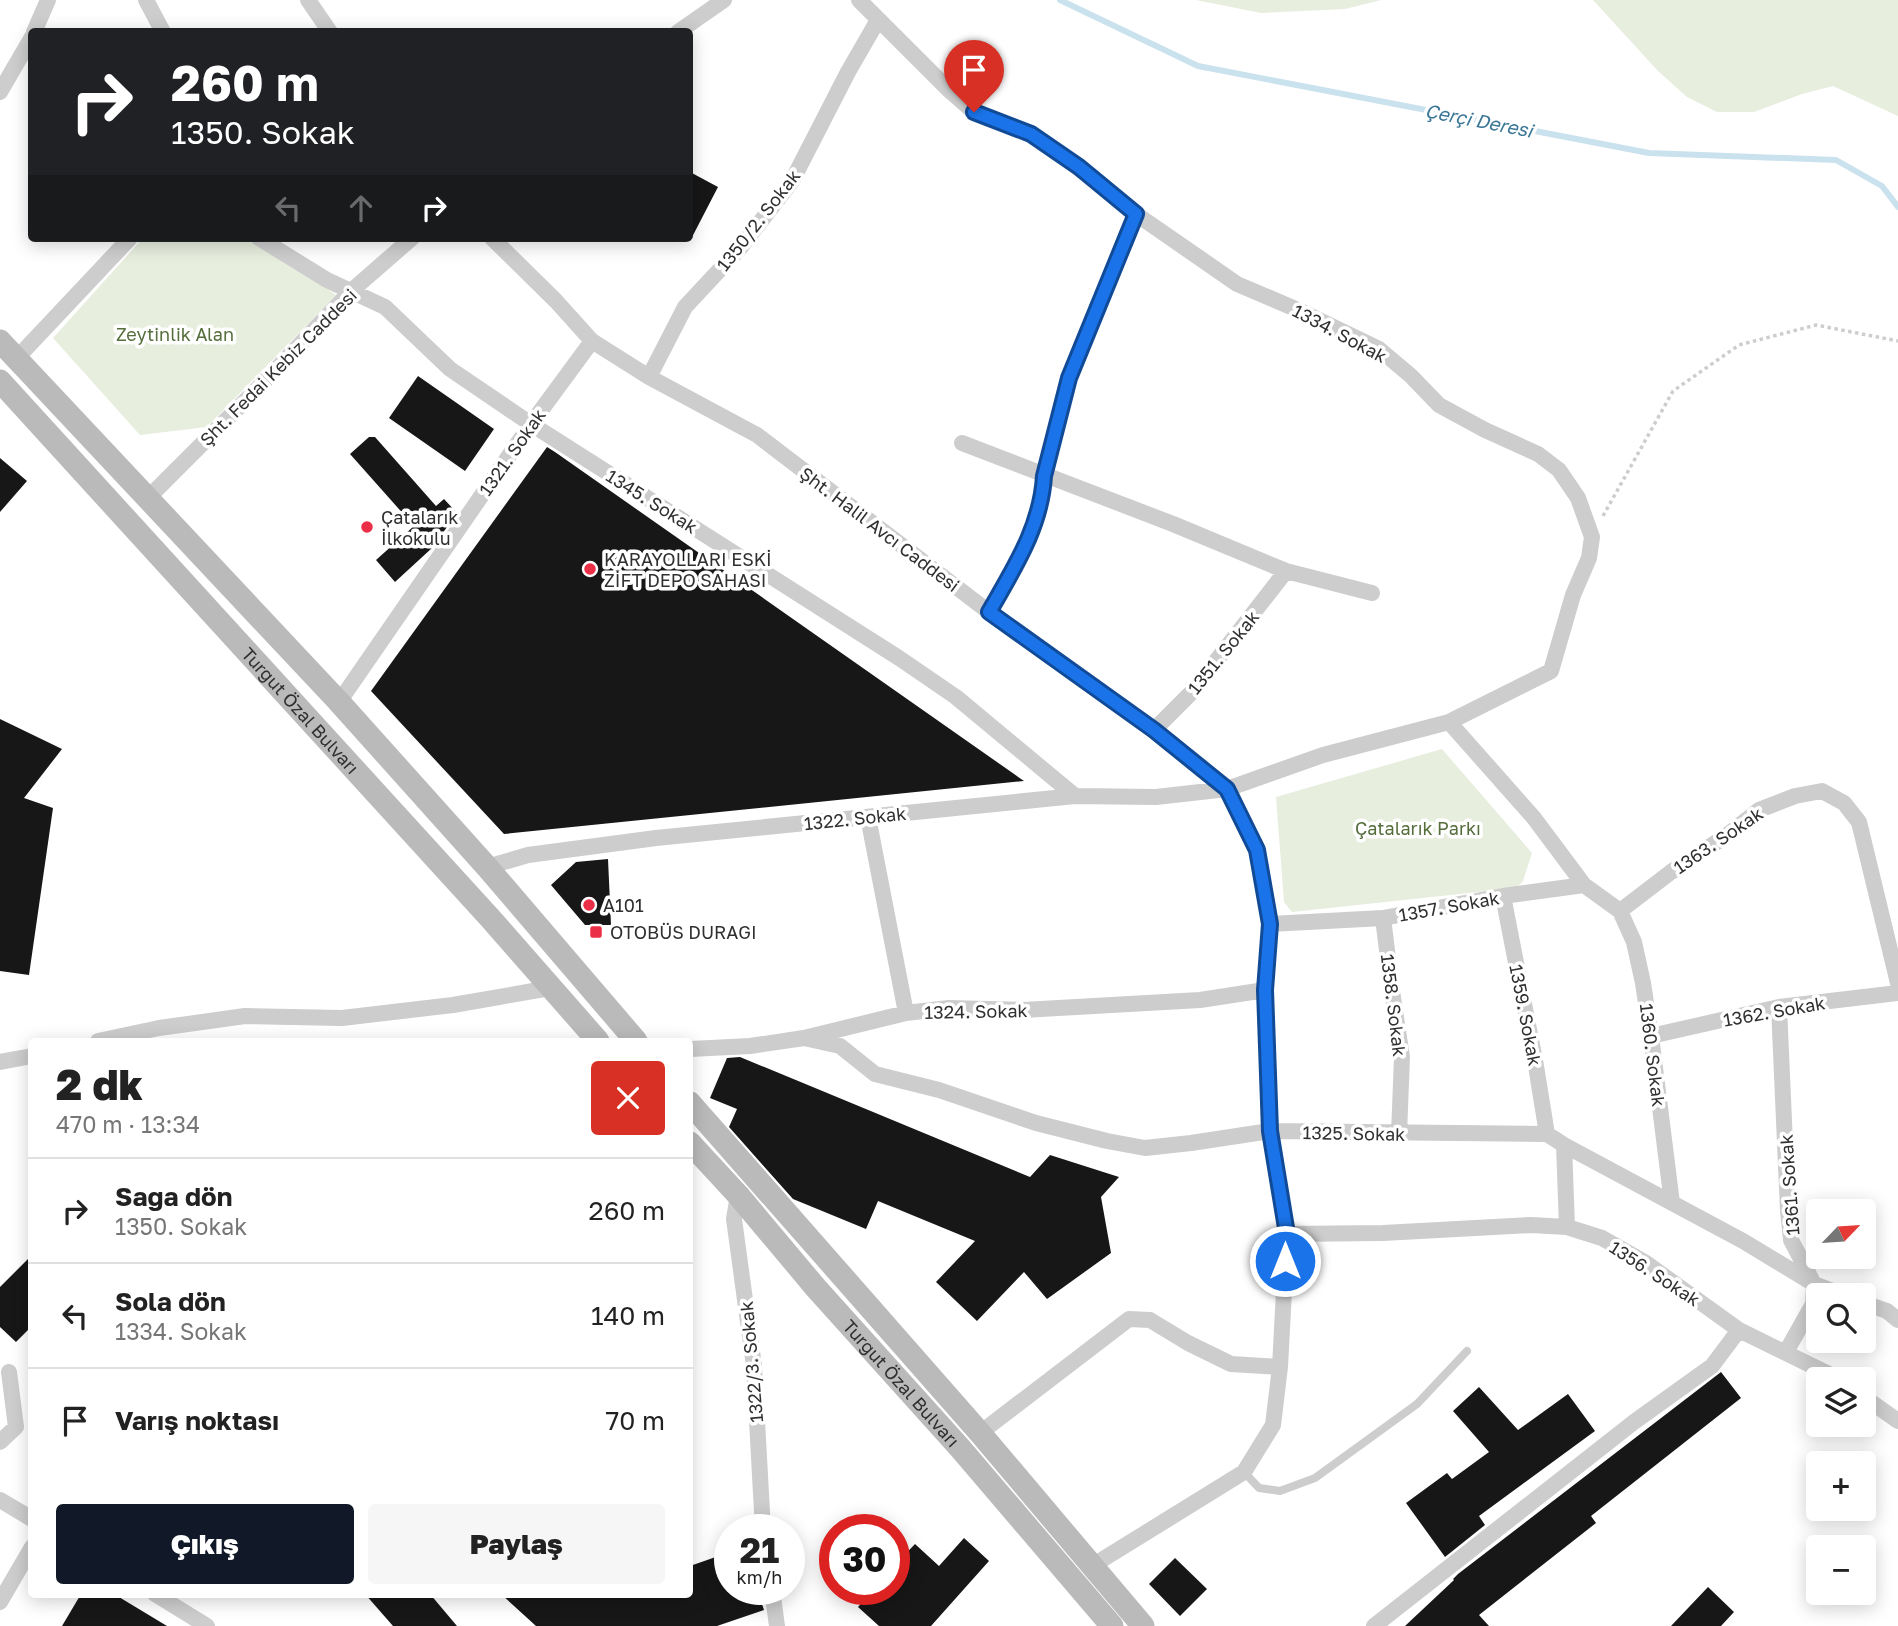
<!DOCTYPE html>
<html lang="tr">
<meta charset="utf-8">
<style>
:root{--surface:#fff;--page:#f6f6f6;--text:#222;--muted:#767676;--line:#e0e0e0;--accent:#111827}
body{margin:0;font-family:"Golos Text",sans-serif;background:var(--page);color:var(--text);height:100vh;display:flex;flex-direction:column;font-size:26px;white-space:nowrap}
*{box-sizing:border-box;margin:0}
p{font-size:23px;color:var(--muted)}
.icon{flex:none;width:38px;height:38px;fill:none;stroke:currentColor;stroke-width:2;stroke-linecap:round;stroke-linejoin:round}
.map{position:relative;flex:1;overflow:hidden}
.side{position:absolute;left:28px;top:1038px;width:665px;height:560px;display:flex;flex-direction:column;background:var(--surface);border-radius:7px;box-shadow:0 4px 18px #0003}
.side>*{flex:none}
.banner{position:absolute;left:28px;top:28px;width:665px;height:214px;border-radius:7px;box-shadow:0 4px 18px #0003;background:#202124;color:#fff;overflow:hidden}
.needle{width:46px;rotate:65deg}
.tools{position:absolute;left:1806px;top:1199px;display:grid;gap:14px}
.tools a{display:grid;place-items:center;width:70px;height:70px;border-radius:7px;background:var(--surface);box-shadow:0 4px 18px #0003;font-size:35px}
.speed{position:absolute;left:714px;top:1514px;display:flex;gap:14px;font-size:35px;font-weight:700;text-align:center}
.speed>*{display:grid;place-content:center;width:91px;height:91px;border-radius:50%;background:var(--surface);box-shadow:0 4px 18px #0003;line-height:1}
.speed small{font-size:18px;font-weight:400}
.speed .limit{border:10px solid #d22;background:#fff;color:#111}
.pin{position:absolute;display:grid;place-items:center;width:60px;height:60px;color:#fff;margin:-72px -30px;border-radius:50% 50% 50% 0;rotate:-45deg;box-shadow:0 0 7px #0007}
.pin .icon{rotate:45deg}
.me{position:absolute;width:77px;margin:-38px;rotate:0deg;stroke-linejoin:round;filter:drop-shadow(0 0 5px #0008)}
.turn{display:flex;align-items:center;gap:24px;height:147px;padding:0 28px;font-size:32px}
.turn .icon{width:91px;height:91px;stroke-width:2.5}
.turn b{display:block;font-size:49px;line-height:60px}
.lanes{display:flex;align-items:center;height:66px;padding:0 28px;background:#0003;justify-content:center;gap:35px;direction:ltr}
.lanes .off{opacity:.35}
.round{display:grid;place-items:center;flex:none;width:74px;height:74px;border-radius:7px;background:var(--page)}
.summary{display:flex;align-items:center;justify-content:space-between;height:119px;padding:0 28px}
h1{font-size:42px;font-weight:800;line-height:52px}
.primary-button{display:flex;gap:14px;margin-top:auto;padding:14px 28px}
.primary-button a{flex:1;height:80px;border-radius:7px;background:var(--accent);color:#fff;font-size:28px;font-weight:800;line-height:80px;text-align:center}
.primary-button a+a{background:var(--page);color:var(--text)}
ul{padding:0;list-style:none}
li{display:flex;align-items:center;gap:21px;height:105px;padding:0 28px;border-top:2px solid var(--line)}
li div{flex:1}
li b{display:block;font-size:26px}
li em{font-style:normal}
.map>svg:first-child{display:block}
.green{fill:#e7eede}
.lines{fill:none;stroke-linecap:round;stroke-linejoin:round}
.stream{stroke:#cae2ee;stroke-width:6}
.building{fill:#171717}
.path{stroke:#cdcdcd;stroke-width:3.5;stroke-dasharray:3.5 3.5;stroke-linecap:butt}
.service{stroke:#cdcdcd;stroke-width:8}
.minor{stroke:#cdcdcd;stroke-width:16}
.secondary{stroke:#bababa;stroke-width:23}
.route-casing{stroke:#114b97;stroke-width:18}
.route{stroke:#1a73e8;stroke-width:12}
.poi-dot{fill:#eb2f46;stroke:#fff;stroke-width:2.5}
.labels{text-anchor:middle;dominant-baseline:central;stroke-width:7;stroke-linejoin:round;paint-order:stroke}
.street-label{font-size:18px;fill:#303030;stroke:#fff}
.park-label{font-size:18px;fill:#566e3c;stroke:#fff}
.poi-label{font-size:18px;fill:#303030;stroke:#fff;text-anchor:start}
.water-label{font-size:19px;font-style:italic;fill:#3b7796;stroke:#fff}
</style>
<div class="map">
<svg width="1898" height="1626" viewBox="0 0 1898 1626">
<rect width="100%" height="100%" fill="#fff"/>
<path class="green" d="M1196 0H1381L1345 9 1261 13Z
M1593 0H1898V116L1833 86 1802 94 1754 112H1717L1687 97 1658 71Z
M143 238H256L336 295 207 427 140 435 53 338Z
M1442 749 1532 853 1523 881 1516 888 1292 912 1284 902 1276 797Z"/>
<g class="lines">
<path class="stream" d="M1060 0 1198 66 1649 153 1836 160 1882 186 1898 207"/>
</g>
<path class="building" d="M690 172 718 187 690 241Z
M418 376 494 429 465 471 389 418Z
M369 437H375L436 506 444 499 457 513 432 548 395 582 376 560 414 526 350 454Z
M547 447 555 452 1024 781 504 834 371 691Z
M0 458 27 481 0 512Z
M0 719 62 749 24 798 53 808 29 975 0 971Z
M608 859 611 925H585L551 885 576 862Z
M740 1057 1030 1177 1050 1155 1119 1177 1101 1197 1111 1253 1047 1299 1024 1272 977 1321 936 1282 975 1241 878 1201 866 1229 793 1199 729 1127 737 1109 710 1098 727 1058Z
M32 1255V1326L16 1342 0 1327V1287Z
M1721 1372 1741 1398 1591 1516 1596 1523 1479 1615 1489 1626H1405L1454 1580 1453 1579 1458 1574Z
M1479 1387 1518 1430 1568 1394 1595 1431 1479 1516 1485 1525 1445 1557 1406 1503 1447 1473 1452 1479 1489 1452 1453 1411Z
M964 1538 989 1561 931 1626H879L858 1607 874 1589H894V1566L915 1544 939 1566Z
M730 1552V1589H757L764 1610 717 1626H536L501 1594H690V1566Z
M1175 1558 1207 1589 1180 1616 1149 1584Z
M1708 1587 1734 1612 1721 1626H1671Z
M81 1594H114L167 1626H62Z
M365 1594H430L457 1626H393Z"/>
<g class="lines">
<path class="path" d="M1603 516 1673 391 1739 345 1816 325 1898 341"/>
<path class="service" d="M1244 1472 1259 1488 1280 1491 1315 1478 1417 1404 1467 1351"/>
<path class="minor" d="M146 0 163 32
M308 0 330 32
M34 32 48 0
M678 32 724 0
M0 92 32 37
M259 238 327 280 385 307 450 369 531 424 899 658 956 697 1075 796
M492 238 556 301 592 341 649 377 757 435 989 612 1154 730 1227 789 1257 850 1270 924 1265 990 1270 1131 1287 1234 1280 1367 1231 1364 1188 1343 1150 1320 1129 1319 980 1433
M16 359 130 238
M649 377 685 307 740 248 792 181 848 72 878 20
M962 443 1173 524 1286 571 1372 593
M147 499 263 383 350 292 412 238
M989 612C1014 568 1041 527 1044 476L1069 378 1136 214
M339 702 531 424 592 341
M1449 722 1534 818 1584 885
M1154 730 1192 692 1286 571
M868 817 906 1013
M487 867 528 855 656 838 1075 796 1156 797 1227 789 1323 755 1449 722 1551 671 1573 595 1589 558 1592 537 1578 498 1559 470 1538 454 1485 430 1439 405 1411 376 1379 349 1298 310 1237 284 1136 214 1079 168 1031 134 974 112 950 91 859 0
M1503 896 1535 1060 1547 1134
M1620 911 1671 872 1726 836 1759 810 1795 796 1822 791 1844 803 1859 822 1898 983
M1383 918 1392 991 1402 1057 1399 1134
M1270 924 1383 918 1503 896 1584 885 1620 911 1634 942 1643 983 1651 1036 1672 1203
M1779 1007 1788 1211 1791 1240 1814 1284 1813 1304 1786 1352
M1651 1036 1779 1007 1898 993
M804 1038 840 1046 875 1074 939 1090 1036 1123 1107 1141 1145 1148 1191 1143 1270 1131 1547 1134 1564 1145 1743 1241 1814 1284 1843 1295
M98 1041 159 1028 245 1016 342 1018 453 1005 550 988
M690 1049 750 1046 804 1038 906 1013 949 1008 1023 1010 1200 1000 1265 990
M0 1062 32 1056
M1564 1145 1567 1227
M738 1195 734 1219 754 1366 763 1530
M1287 1234 1383 1233 1531 1225 1567 1227 1602 1238 1646 1263 1739 1330 1839 1379
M1864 1303 1887 1311 1898 1320
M1864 1397 1898 1421
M0 1442 16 1427 9 1372
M0 1500 32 1519
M1092 1566 1244 1472 1273 1425 1280 1367
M772 1589 777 1626
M155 1594 207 1626
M0 1602 32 1547
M1374 1626 1634 1422 1712 1366 1739 1330"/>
<g class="secondary">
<path d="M0 341 339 702 487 867 636 1041"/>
<path id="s1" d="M0 381 490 918 598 1041"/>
<path d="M690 1103 980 1433 1143 1626"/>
<path id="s2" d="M690 1143 738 1195 816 1288 960 1448 1112 1626"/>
</g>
</g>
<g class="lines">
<defs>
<path id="route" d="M974 112 1031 134 1079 167 1136 214 1069 378 1044 476C1041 527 1014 568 989 612L1154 730 1227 789 1257 850 1270 924 1265 990 1270 1131 1287 1234 1285 1261"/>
</defs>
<use href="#route" class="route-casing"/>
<use href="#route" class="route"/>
</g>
<g class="poi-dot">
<circle cx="367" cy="527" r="7"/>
<circle cx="590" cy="569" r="7"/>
<circle cx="589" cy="905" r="7"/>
<rect x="589" y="925" width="14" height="14" rx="3.5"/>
</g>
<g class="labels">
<g class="street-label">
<text transform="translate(758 220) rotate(-52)">1350/2. Sokak</text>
<text transform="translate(1340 333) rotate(28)">1334. Sokak</text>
<text transform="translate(278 367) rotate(-45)">Şht. Fedai Kebiz Caddesi</text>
<text transform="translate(512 452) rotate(-55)">1321. Sokak</text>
<text transform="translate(652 501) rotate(32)">1345. Sokak</text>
<text transform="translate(880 529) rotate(37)">Şht. Halil Avcı Caddesi</text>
<text transform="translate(1223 652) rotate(-51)">1351. Sokak</text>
<text stroke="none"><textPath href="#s1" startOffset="446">Turgut Özal Bulvarı</textPath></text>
<text transform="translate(855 818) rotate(-6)">1322. Sokak</text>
<text transform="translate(1718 840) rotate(-34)">1363. Sokak</text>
<text transform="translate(1449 906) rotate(-10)">1357. Sokak</text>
<text transform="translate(1394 1005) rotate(83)">1358. Sokak</text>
<text transform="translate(976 1011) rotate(-1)">1324. Sokak</text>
<text transform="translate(1774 1011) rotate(-10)">1362. Sokak</text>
<text transform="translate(1526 1015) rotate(79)">1359. Sokak</text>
<text transform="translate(1653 1055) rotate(83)">1360. Sokak</text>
<text transform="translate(1354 1133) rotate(1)">1325. Sokak</text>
<text transform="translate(1789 1185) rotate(-94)">1361. Sokak</text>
<text transform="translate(1655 1273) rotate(33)">1356. Sokak</text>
<text transform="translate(751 1362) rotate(-95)">1322/3. Sokak</text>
<text stroke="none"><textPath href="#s2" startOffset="320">Turgut Özal Bulvarı</textPath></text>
</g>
<g class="park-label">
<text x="175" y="334">Zeytinlik Alan</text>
<text x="1418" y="828">Çatalarık Parkı</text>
</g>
<g class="poi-label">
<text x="381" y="517">Çatalarık<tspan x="381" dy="21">İlkokulu</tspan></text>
<text x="604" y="559">KARAYOLLARI ESKİ<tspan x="604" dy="21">ZİFT DEPO SAHASI</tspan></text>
<text x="603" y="905">A101</text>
<text x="610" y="932">OTOBÜS DURAĞI</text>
</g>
<g class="water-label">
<text transform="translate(1479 120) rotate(11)">Çerçi Deresi</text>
</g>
</g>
</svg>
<div class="tools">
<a><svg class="needle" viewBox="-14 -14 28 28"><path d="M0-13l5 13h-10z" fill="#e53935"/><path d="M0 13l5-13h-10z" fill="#767676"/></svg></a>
<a><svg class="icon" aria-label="search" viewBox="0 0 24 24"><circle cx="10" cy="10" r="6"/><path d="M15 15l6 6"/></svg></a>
<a><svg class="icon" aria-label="layers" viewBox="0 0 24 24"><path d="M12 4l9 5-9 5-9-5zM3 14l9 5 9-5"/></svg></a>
<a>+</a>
<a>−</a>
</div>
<div class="speed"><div>21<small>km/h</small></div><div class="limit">30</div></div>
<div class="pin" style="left:974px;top:112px;background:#d93025"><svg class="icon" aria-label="arrive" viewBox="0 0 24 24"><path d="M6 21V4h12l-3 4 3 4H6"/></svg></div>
<svg class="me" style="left:1285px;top:1261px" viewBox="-20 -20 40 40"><circle r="17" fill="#1a73e8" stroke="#fff" stroke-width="3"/><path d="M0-11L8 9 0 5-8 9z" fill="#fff"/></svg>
<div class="banner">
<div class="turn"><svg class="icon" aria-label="right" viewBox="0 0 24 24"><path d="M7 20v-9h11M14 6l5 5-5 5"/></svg><div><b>260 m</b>1350. Sokak</div></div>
<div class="lanes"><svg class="icon off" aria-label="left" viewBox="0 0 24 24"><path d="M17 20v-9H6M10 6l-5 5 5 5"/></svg><svg class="icon off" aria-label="ahead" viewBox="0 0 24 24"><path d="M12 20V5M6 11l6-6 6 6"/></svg><svg class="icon" aria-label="right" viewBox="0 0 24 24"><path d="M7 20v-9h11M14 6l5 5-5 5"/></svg></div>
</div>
<section class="side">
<div class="summary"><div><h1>2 dk</h1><p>470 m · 13:34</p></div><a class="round" style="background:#d93025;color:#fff"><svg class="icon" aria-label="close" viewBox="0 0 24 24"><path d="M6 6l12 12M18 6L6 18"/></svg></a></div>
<ul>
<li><svg class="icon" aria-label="right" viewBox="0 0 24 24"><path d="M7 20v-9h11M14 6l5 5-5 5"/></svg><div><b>Sağa dön</b><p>1350. Sokak</p></div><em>260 m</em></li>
<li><svg class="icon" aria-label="left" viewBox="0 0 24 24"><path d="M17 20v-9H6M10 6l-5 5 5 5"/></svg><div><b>Sola dön</b><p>1334. Sokak</p></div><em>140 m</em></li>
<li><svg class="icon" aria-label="arrive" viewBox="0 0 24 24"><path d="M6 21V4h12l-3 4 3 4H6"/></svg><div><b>Varış noktası</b></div><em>70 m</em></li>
</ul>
<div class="primary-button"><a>Çıkış</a><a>Paylaş</a></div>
</section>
</div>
